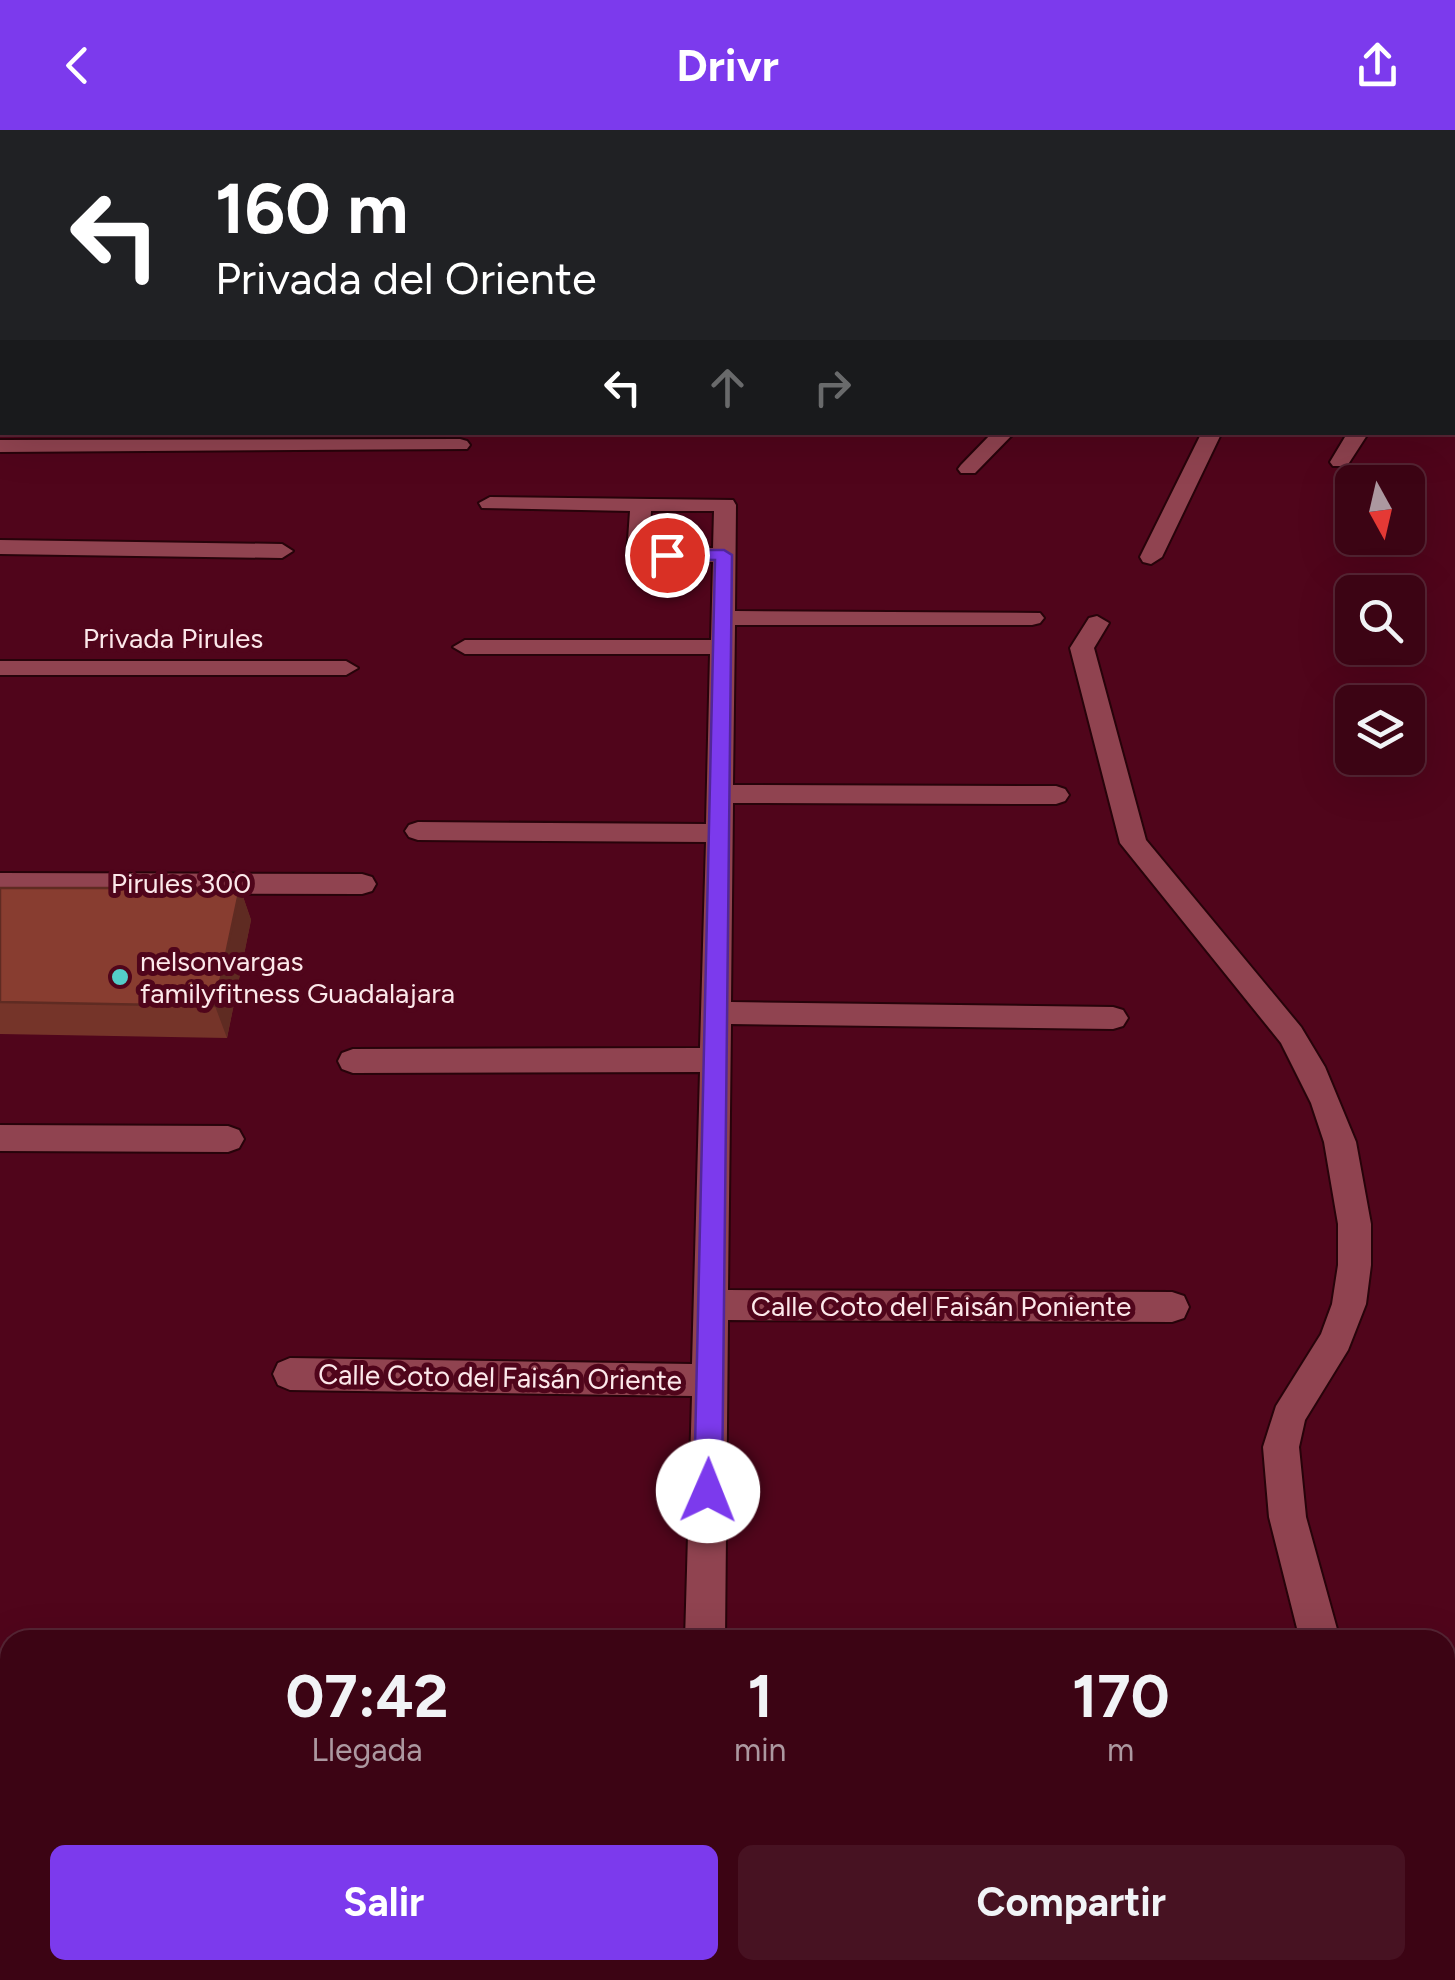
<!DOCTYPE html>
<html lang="es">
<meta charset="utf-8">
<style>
:root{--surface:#3c0414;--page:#471222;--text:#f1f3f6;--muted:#ac98a0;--line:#552534;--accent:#7c3aed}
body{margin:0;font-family:Figtree,sans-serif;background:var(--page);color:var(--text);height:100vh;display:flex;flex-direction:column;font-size:38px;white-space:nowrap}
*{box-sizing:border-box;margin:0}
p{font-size:32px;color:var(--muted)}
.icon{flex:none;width:55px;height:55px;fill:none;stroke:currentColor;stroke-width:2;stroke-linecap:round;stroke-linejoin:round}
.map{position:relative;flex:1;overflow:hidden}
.details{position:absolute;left:0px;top:1500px;width:1455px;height:350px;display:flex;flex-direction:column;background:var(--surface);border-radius:30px 30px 0 0;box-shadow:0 10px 40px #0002,0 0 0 2px var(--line)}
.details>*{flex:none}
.hud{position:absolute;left:0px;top:0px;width:1455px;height:305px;box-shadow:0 10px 40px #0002,0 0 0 2px var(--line);background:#202124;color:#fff;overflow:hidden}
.needle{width:65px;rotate:172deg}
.fabs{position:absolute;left:1335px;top:335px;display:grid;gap:20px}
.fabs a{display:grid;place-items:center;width:90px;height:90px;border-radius:15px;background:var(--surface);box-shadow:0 10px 40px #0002,0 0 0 2px var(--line);font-size:50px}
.pin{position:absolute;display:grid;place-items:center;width:85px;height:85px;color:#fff;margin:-42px;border:5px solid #fff;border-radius:50%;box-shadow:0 2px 10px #0007}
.me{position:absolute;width:110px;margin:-55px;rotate:1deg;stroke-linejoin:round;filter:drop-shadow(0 0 8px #0008)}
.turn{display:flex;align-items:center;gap:35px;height:210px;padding:0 50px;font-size:45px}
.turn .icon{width:130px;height:130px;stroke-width:2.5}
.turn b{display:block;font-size:70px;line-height:85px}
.lanes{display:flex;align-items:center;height:95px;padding:0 50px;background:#0003;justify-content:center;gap:50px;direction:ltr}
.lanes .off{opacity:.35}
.eta{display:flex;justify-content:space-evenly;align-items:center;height:170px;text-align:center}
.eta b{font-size:60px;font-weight:700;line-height:70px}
.action{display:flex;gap:20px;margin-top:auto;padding:20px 50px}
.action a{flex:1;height:115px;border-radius:15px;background:var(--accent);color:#fff;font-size:40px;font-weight:700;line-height:115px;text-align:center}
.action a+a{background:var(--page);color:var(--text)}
header{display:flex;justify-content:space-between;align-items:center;height:130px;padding:0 50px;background:var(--accent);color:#fff;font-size:45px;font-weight:700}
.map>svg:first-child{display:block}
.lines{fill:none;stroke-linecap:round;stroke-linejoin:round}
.minor-casing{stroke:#27030a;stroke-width:4}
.minor{fill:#904350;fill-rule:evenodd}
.wall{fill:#753429}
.shaded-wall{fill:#5f2b22}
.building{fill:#883d30;stroke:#5f2b22;stroke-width:2.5}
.route{fill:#7c3aed;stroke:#51269a;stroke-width:2.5}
.poi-dot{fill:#54cdc8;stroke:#50051b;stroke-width:4}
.labels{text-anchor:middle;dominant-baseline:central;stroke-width:10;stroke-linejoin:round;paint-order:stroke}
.street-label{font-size:28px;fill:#fce8ea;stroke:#50051b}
.poi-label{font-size:28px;fill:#fce8ea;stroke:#50051b;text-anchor:start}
</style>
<header><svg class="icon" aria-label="back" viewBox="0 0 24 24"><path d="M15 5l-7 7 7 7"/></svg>Drivr<svg class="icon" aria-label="share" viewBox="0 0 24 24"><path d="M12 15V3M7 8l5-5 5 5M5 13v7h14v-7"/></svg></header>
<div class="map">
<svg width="1455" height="1850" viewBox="0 0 1455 1850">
<rect width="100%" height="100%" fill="#50051b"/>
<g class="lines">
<defs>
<path id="minor" d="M12 0H28V2H12Z
M704 0H720L721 2H705Z
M1452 91 1455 92V102H1452Z
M0 163H2V173H0Z
M1455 171V183H1452V172Z
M1455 211V223L1452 224V212Z
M1452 248H1455V260H1452Z
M993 302H1015L975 343H961L958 339 961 335Z
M1202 302H1222L1162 427 1151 434 1143 432 1140 427Z
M1348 302H1369L1347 336H1333L1330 332Z
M460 309 467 311 470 315 467 319 0 322V310Z
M490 367 733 370 736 375 735 481 1040 483 1044 488 1040 493 1032 495H735L733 655 1056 656 1065 659 1069 665 1065 671 1056 674 733 673 731 872 1113 877 1123 880 1128 888 1123 896 1113 899 731 894 728 1160 1172 1162 1184 1166 1189 1177 1184 1188 1172 1192 728 1190 725 1510H685L692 1266 290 1260 278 1255 273 1244 278 1233 290 1228 692 1234 700 942 353 943 342 939 338 931 342 923 353 919 700 918 706 712 418 710 409 707 405 701 409 695 418 692 706 694 710 524H465L453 517 465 510H711L713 432 630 430 627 425 630 381 482 378 479 373ZM651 381H714L713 418H649Z
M0 410 282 414 293 421 282 428 0 424Z
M1097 486 1109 493 1094 518 1146 710 1301 897 1325 937 1356 1012 1371 1094V1135L1366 1174 1348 1220 1305 1290 1299 1317 1306 1387 1340 1510H1300L1269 1387 1263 1317 1276 1276 1321 1204 1332 1174 1338 1135V1094L1324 1012 1311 973 1281 913 1120 713 1070 518 1089 488Z
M0 531H346L358 538 346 545H0Z
M0 743 362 744 372 747 376 754 372 761 362 764 0 763Z
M0 995 228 996 239 1000 244 1009 239 1018 228 1022 0 1021Z
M637 1840H681V1850H637Z
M725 1840H769V1850H725Z
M1376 1840H1420L1423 1850H1379Z"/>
</defs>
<use href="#minor" class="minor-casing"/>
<use href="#minor" class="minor"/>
</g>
<path class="wall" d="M0 758H240L251 790 227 908 0 904Z"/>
<path class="shaded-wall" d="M240 758 251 790 227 908 215 876Z"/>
<path class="building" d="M0 758H240L215 876 0 872Z"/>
<path class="route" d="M667 420H724L732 425 722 1361 718 1371 708 1375 698 1371 694 1361 715 430 661 429 658 425Z"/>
<circle class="poi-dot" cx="120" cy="847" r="10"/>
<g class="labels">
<g class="street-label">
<text x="173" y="508">Privada Pirules</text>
<text x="181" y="753">Pirules 300</text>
<text x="941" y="1176">Calle Coto del Faisán Poniente</text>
<text transform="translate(500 1247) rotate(1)">Calle Coto del Faisán Oriente</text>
</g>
<g class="poi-label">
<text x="140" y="831">nelsonvargas<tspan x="140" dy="32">familyfitness Guadalajara</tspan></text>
</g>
</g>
</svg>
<div class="fabs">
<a><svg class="needle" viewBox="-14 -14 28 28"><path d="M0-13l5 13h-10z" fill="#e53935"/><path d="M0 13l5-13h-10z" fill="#ac98a0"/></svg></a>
<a><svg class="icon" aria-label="search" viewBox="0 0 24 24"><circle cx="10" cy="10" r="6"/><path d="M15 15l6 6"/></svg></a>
<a><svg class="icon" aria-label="layers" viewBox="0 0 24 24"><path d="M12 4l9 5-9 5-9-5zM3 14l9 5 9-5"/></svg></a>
</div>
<div class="pin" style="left:667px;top:425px;background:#d93025"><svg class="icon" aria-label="arrive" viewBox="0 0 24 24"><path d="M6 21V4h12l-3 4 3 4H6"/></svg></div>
<svg class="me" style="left:708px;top:1361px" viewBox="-20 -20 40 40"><circle r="19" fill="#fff"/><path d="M0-13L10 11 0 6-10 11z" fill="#7c3aed"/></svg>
<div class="hud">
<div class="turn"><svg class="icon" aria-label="left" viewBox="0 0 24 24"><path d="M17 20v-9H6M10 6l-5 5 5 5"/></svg><div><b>160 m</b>Privada del Oriente</div></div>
<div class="lanes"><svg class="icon" aria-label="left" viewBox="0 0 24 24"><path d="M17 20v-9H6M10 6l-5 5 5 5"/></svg><svg class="icon off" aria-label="ahead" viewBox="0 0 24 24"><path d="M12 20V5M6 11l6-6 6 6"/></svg><svg class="icon off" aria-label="right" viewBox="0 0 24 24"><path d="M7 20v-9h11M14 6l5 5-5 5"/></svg></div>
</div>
<section class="details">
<div class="eta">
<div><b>07:42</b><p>Llegada</p></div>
<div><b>1</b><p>min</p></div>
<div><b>170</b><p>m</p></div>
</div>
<div class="action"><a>Salir</a><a>Compartir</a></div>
</section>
</div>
